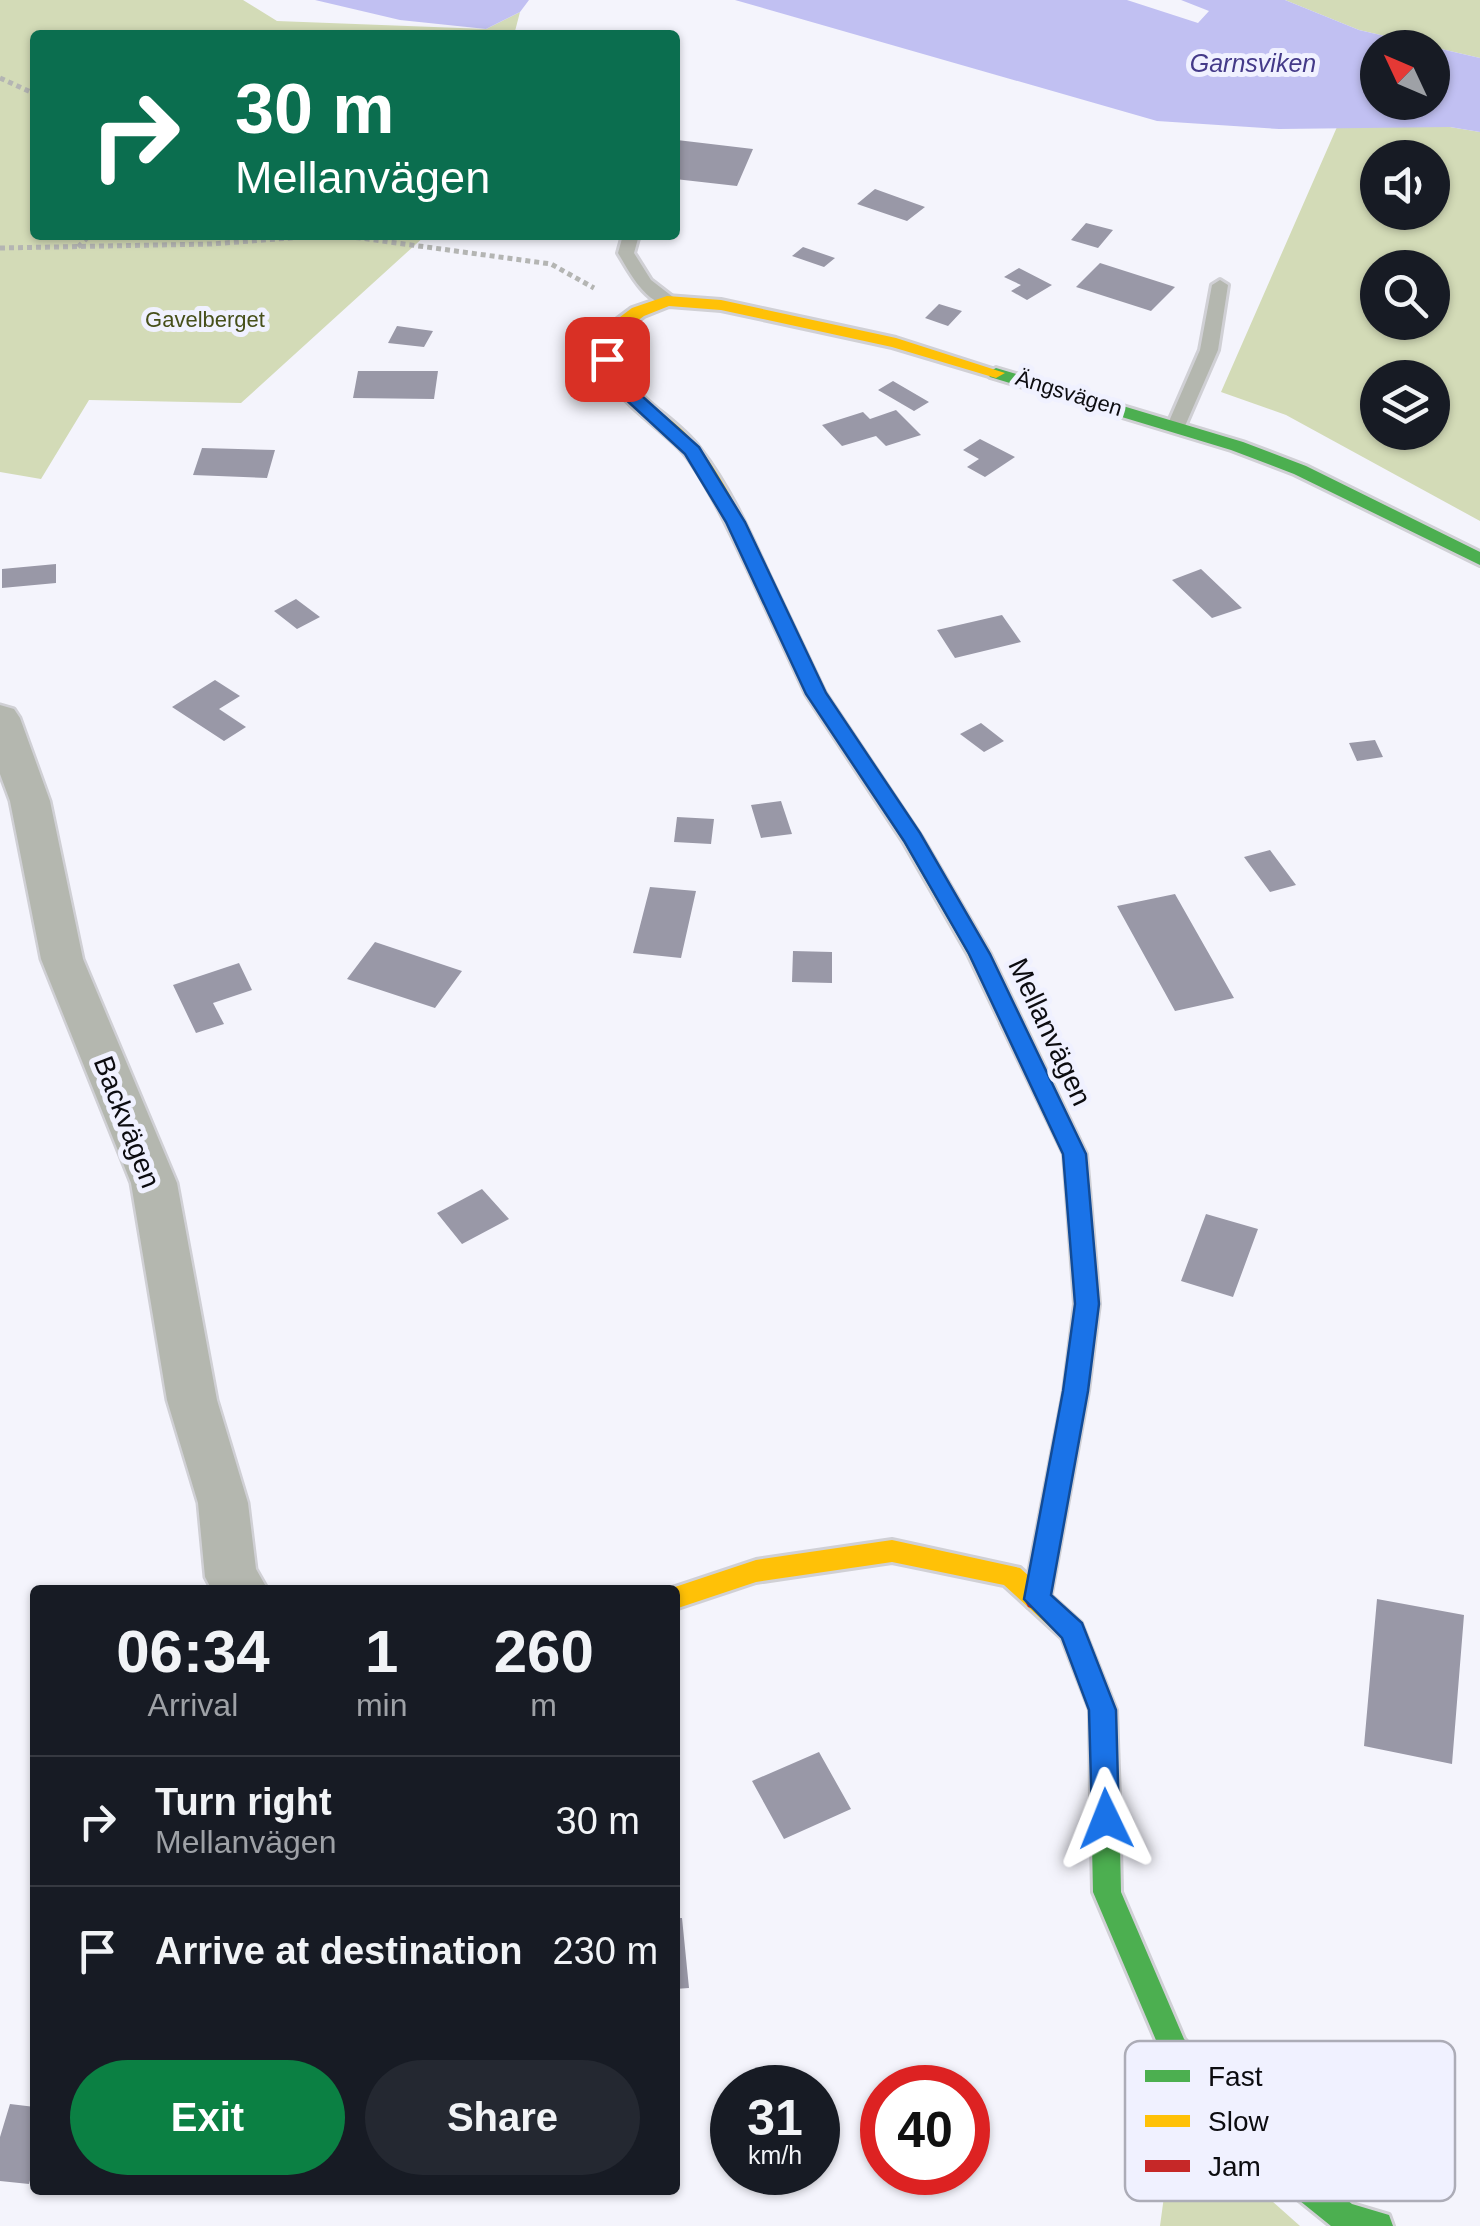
<!DOCTYPE html>
<meta charset="utf-8">
<style>
:root{--surface:#171b24;--page:#242831;--text:#f1f3f6;--muted:#9ea1a6;--line:#363941;--accent:#0b8043}
body{margin:0;font-family:Helvetica,sans-serif;background:var(--page);color:var(--text);height:100vh;display:flex;flex-direction:column;font-size:38px;white-space:nowrap}
*{box-sizing:border-box;margin:0}
p{font-size:32px;color:var(--muted)}
.icon{flex:none;width:55px;height:55px;fill:none;stroke:currentColor;stroke-width:2;stroke-linecap:round;stroke-linejoin:round}
.map{position:relative;flex:1;overflow:hidden}
.panel{position:absolute;left:30px;top:1585px;width:650px;height:610px;display:flex;flex-direction:column;background:var(--surface);border-radius:10px;box-shadow:0 2px 8px #0004}
.panel>*{flex:none}
.top-card{position:absolute;left:30px;top:30px;width:650px;height:210px;border-radius:10px;box-shadow:0 2px 8px #0004;background:#0b6e4f;color:#fff;overflow:hidden}
.needle{width:65px;rotate:314deg}
.fabs{position:absolute;left:1360px;top:30px;display:grid;gap:20px}
.fabs a{display:grid;place-items:center;width:90px;height:90px;border-radius:50%;background:var(--surface);box-shadow:0 2px 8px #0004;font-size:50px}
.speed{position:absolute;left:710px;top:2065px;display:flex;gap:20px;font-size:50px;font-weight:700;text-align:center}
.speed>*{display:grid;place-content:center;width:130px;height:130px;border-radius:50%;background:var(--surface);box-shadow:0 2px 8px #0004;line-height:1}
.speed small{font-size:25px;font-weight:400}
.speed .limit{border:15px solid #d22;background:#fff;color:#111}
.pin{position:absolute;display:grid;place-items:center;width:85px;height:85px;color:#fff;margin:-42px;border-radius:20px;box-shadow:0 5px 15px #0006}
.me{position:absolute;width:110px;margin:-55px;rotate:358deg;stroke-linejoin:round;filter:drop-shadow(0 0 8px #0008)}
.turn{display:flex;align-items:center;gap:35px;height:210px;padding:0 40px;font-size:45px}
.turn .icon{width:130px;height:130px;stroke-width:2.5}
.turn b{display:block;font-size:70px;line-height:85px}
.eta{display:flex;justify-content:space-evenly;align-items:center;height:170px;text-align:center}
.eta b{font-size:60px;font-weight:700;line-height:70px}
.button{display:flex;gap:20px;margin-top:auto;padding:20px 40px}
.button a{flex:1;height:115px;border-radius:60px;background:var(--accent);color:#fff;font-size:40px;font-weight:700;line-height:115px;text-align:center}
.button a+a{background:var(--page);color:var(--text)}
ul{padding:0;list-style:none}
li{display:flex;align-items:center;gap:30px;height:130px;padding:0 40px;border-top:2px solid var(--line)}
li div{flex:1}
li b{display:block;font-size:38px}
li em{font-style:normal}
.map>svg:first-child{display:block}
.forest{fill:#d3dbb7;fill-rule:evenodd}
.water{fill:#c1c0f2;fill-rule:evenodd}
.building{fill:#9998a7}
.lines{fill:none;stroke-linecap:round;stroke-linejoin:round}
.lane-casing{stroke:#d0d0d5;stroke-width:6}
.street-casing{stroke:#d0d0d5;stroke-width:5}
.fast-casing{stroke:#d0d0d5;stroke-width:6}
.slow-casing{stroke:#d0d0d5;stroke-width:6}
.jam-casing{stroke:#d0d0d5;stroke-width:6}
.path{stroke:#b4b5b3;stroke-width:5;stroke-dasharray:5 4;stroke-linecap:butt}
.lane{fill:#b4b7af;fill-rule:evenodd}
.street{fill:#b4b7af;fill-rule:evenodd}
.fast{fill:#4caf50;fill-rule:evenodd}
.slow{fill:#ffc107;fill-rule:evenodd}
.jam{fill:#c62828;fill-rule:evenodd}
.route{fill:#1a73e8;stroke:#114b97;stroke-width:2.5}
.labels{text-anchor:middle;dominant-baseline:central;stroke-width:10;stroke-linejoin:round;paint-order:stroke}
.far-park-label{font-size:22px;fill:#464f1a;stroke:#f0f1ff}
.far-street-label{font-size:22px;fill:#0c0c10;stroke:#f0f1ff}
.far-water-label{font-size:25px;font-style:italic;fill:#443a89;stroke:#f0f1ff}
.street-label{font-size:28px;fill:#0c0c10;stroke:#f0f1ff}
.key{fill:#f0f1ff;stroke:#acacb7;stroke-width:2.5}
.key-label{font-size:28px;fill:#0c0c10}
</style>
<div class="map">
<svg width="1480" height="2226" viewBox="0 0 1480 2226">
<rect width="100%" height="100%" fill="#f4f4fc"/>
<path class="forest" d="M0 0H243L277 21 486 29 520 12 514 35H35V235H426L241 403 89 400 41 479 0 472Z
M1285 0H1480V58L1359 30Z
M1337 127H1450L1480 132V521L1286 415 1221 392ZM1378 158H1432V212H1378ZM1378 268H1432V322H1378ZM1378 378H1432V432H1378Z
M1175 2115 1300 2226H1160Z"/>
<path class="water" d="M315 0H529L520 12 486 29 400 20Z
M735 0H1127L1198 23 1209 11 1181 0H1285L1359 30 1480 58V132L1450 127 1279 129 1157 121ZM1378 48H1432V102H1378Z"/>
<path class="building" d="M677 140 753 149 737 186 675 179Z
M875 189 925 207 907 221 857 204Z
M1086 223 1113 230 1098 248 1071 240Z
M803 247 835 258 824 267 792 256Z
M1100 263 1175 287 1151 311 1076 287Z
M1019 268 1052 285 1027 300 1011 291 1021 285 1004 277Z
M939 304 962 311 948 326 925 318Z
M397 326 433 331 424 347 388 343Z
M358 371H438L434 399 353 398Z
M893 381 929 402 914 411 878 390Z
M896 410 921 435 886 446 876 436 842 446 822 425 863 412 870 419Z
M980 439 1015 457 985 477 967 467 979 459 963 450Z
M202 448 275 450 267 478 193 475Z
M56 564V583L2 588V569Z
M1201 569 1242 608 1212 618 1172 580Z
M296 599 320 617 297 629 274 611Z
M1002 615 1021 642 955 658 937 630Z
M215 680 240 696 219 709 246 727 224 741 172 707Z
M981 723 1004 741 984 752 960 734Z
M1375 740 1383 757 1357 761 1349 743Z
M781 801 792 834 761 838 751 805Z
M677 817 714 819 711 844 674 842Z
M1270 850 1296 885 1270 892 1244 857Z
M650 887 696 891 681 958 633 953Z
M1175 894 1234 998 1175 1011 1117 906Z
M375 942 462 971 435 1008 347 979Z
M793 951 832 952V983L792 982Z
M239 963 252 990 213 1003 224 1024 196 1033 173 985Z
M482 1189 509 1219 462 1244 437 1213Z
M1206 1214 1258 1229 1233 1297 1181 1281Z
M1377 1599 1464 1615 1452 1764 1364 1746Z
M819 1752 851 1809 784 1839 752 1781Z
M675 1918H682L689 1988 675 1989Z
M10 2104 35 2107V2163L29 2184 0 2181V2137Z"/>
<g class="lines">
<defs>
<path id="lane" d="M623 235H639L634 253 651 280 673 297V305C647 307 630 273 618 253Z
M1220 280 1228 285 1218 350 1185 426 1176 431 1170 430 1167 426 1200 350 1212 285Z"/>
<path id="street" d="M0 705 14 709 20 718 50 801 83 959 177 1183 217 1400 248 1503 256 1569 268 1590H212L205 1577 198 1503 167 1400 131 1183 41 959 10 801 0 774Z"/>
<path id="fast" d="M996 368 1243 442 1306 466 1480 552V565L1294 474 1231 450 990 377 987 373Z
M758 565 767 571 825 693 922 838 990 954 1023 1023 1020 1029H1004L968 954 903 841 806 694 749 571Z
M1105 1787 1115 1790 1119 1799 1121 1892 1184 2039 1270 2139 1352 2204 1389 2215 1393 2226H1331L1248 2159 1164 2059 1093 1892 1091 1799 1095 1790Z"/>
<path id="slow" d="M667 296 721 300 896 338 1005 373 996 378 892 347 721 310 669 306 644 316 618 335C619 400 666 405 700 449 728 485 748 529 767 571L758 577 749 571C731 534 714 496 691 462 664 422 582 390 604 329L632 308Z
M892 1540 1020 1568 1081 1623 1116 1710 1119 1799 1115 1808 1105 1811 1095 1808 1091 1799 1090 1710 1062 1638 1004 1585 892 1562 756 1582 675 1609V1590H666L756 1560Z"/>
<path id="jam" d="M1012 1015 1023 1023 1086 1154 1099 1304 1088 1391 1050 1599 1046 1607 1037 1610 1028 1607 1024 1599 1064 1391 1075 1304 1064 1154 1001 1023Z"/>
</defs>
<use href="#lane" class="lane-casing"/>
<use href="#street" class="street-casing"/>
<use href="#fast" class="fast-casing"/>
<use href="#slow" class="slow-casing"/>
<use href="#jam" class="jam-casing"/>
<path class="path" d="M0 78 35 94
M338 235 551 264 594 288
M78 247 90 235
M0 248 211 244 330 235"/>
<use href="#lane" class="lane"/>
<use href="#street" class="street"/>
<use href="#fast" class="fast"/>
<use href="#slow" class="slow"/>
<use href="#jam" class="jam"/>
</g>
<path class="route" d="M607 354 616 359 624 380 699 447 745 522 826 693 920 833 990 954 1086 1154 1099 1304 1088 1391 1051 1595 1082 1623 1116 1710 1119 1819 1115 1828 1106 1832 1096 1828 1092 1819 1089 1710 1062 1638 1024 1599 1063 1391 1075 1304 1063 1154 969 954 904 841 806 694 726 522 685 454 610 385 598 359Z"/>
<g class="labels">
<g class="far-park-label">
<text x="205" y="319">Gavelberget</text>
</g>
<g class="far-street-label">
<text transform="translate(1069 393) rotate(17)">Ängsvägen</text>
</g>
<g class="far-water-label">
<text x="1253" y="63">Garnsviken</text>
</g>
<g class="street-label">
<text transform="translate(1050 1032) rotate(65)">Mellanvägen</text>
<text transform="translate(127 1122) rotate(69)">Backvägen</text>
</g>
</g>
<rect x="1125" y="2041" width="330" height="160" rx="15" class="key"/>
<rect x="1145" y="2070" width="45" height="12" fill="#4caf50"/>
<rect x="1145" y="2115" width="45" height="12" fill="#ffc107"/>
<rect x="1145" y="2160" width="45" height="12" fill="#c62828"/>
<g class="key-label">
<text x="1208" y="2086">Fast</text>
<text x="1208" y="2131">Slow</text>
<text x="1208" y="2176">Jam</text>
</g>
</svg>
<div class="fabs">
<a><svg class="needle" viewBox="-14 -14 28 28"><path d="M0-13l5 13h-10z" fill="#e53935"/><path d="M0 13l5-13h-10z" fill="#9ea1a6"/></svg></a>
<a><svg class="icon" aria-label="sound" viewBox="0 0 24 24"><path d="M4 9h4l5-4v14l-5-4H4zM17 9q2 3 0 6"/></svg></a>
<a><svg class="icon" aria-label="search" viewBox="0 0 24 24"><circle cx="10" cy="10" r="6"/><path d="M15 15l6 6"/></svg></a>
<a><svg class="icon" aria-label="layers" viewBox="0 0 24 24"><path d="M12 4l9 5-9 5-9-5zM3 14l9 5 9-5"/></svg></a>
</div>
<div class="speed"><div>31<small>km/h</small></div><div class="limit">40</div></div>
<div class="pin" style="left:607px;top:359px;background:#d93025"><svg class="icon" aria-label="arrive" viewBox="0 0 24 24"><path d="M6 21V4h12l-3 4 3 4H6"/></svg></div>
<svg class="me" style="left:1106px;top:1819px" viewBox="-20 -20 40 40"><path d="M0-17L14 15 0 8-14 15z" fill="#1a73e8" stroke="#fff" stroke-width="4"/></svg>
<div class="top-card">
<div class="turn"><svg class="icon" aria-label="right" viewBox="0 0 24 24"><path d="M7 20v-9h11M14 6l5 5-5 5"/></svg><div><b>30 m</b>Mellanvägen</div></div>
</div>
<section class="panel">
<div class="eta">
<div><b>06:34</b><p>Arrival</p></div>
<div><b>1</b><p>min</p></div>
<div><b>260</b><p>m</p></div>
</div>
<ul>
<li><svg class="icon" aria-label="right" viewBox="0 0 24 24"><path d="M7 20v-9h11M14 6l5 5-5 5"/></svg><div><b>Turn right</b><p>Mellanvägen</p></div><em>30 m</em></li>
<li><svg class="icon" aria-label="arrive" viewBox="0 0 24 24"><path d="M6 21V4h12l-3 4 3 4H6"/></svg><div><b>Arrive at destination</b></div><em>230 m</em></li>
</ul>
<div class="button"><a>Exit</a><a>Share</a></div>
</section>
</div>
